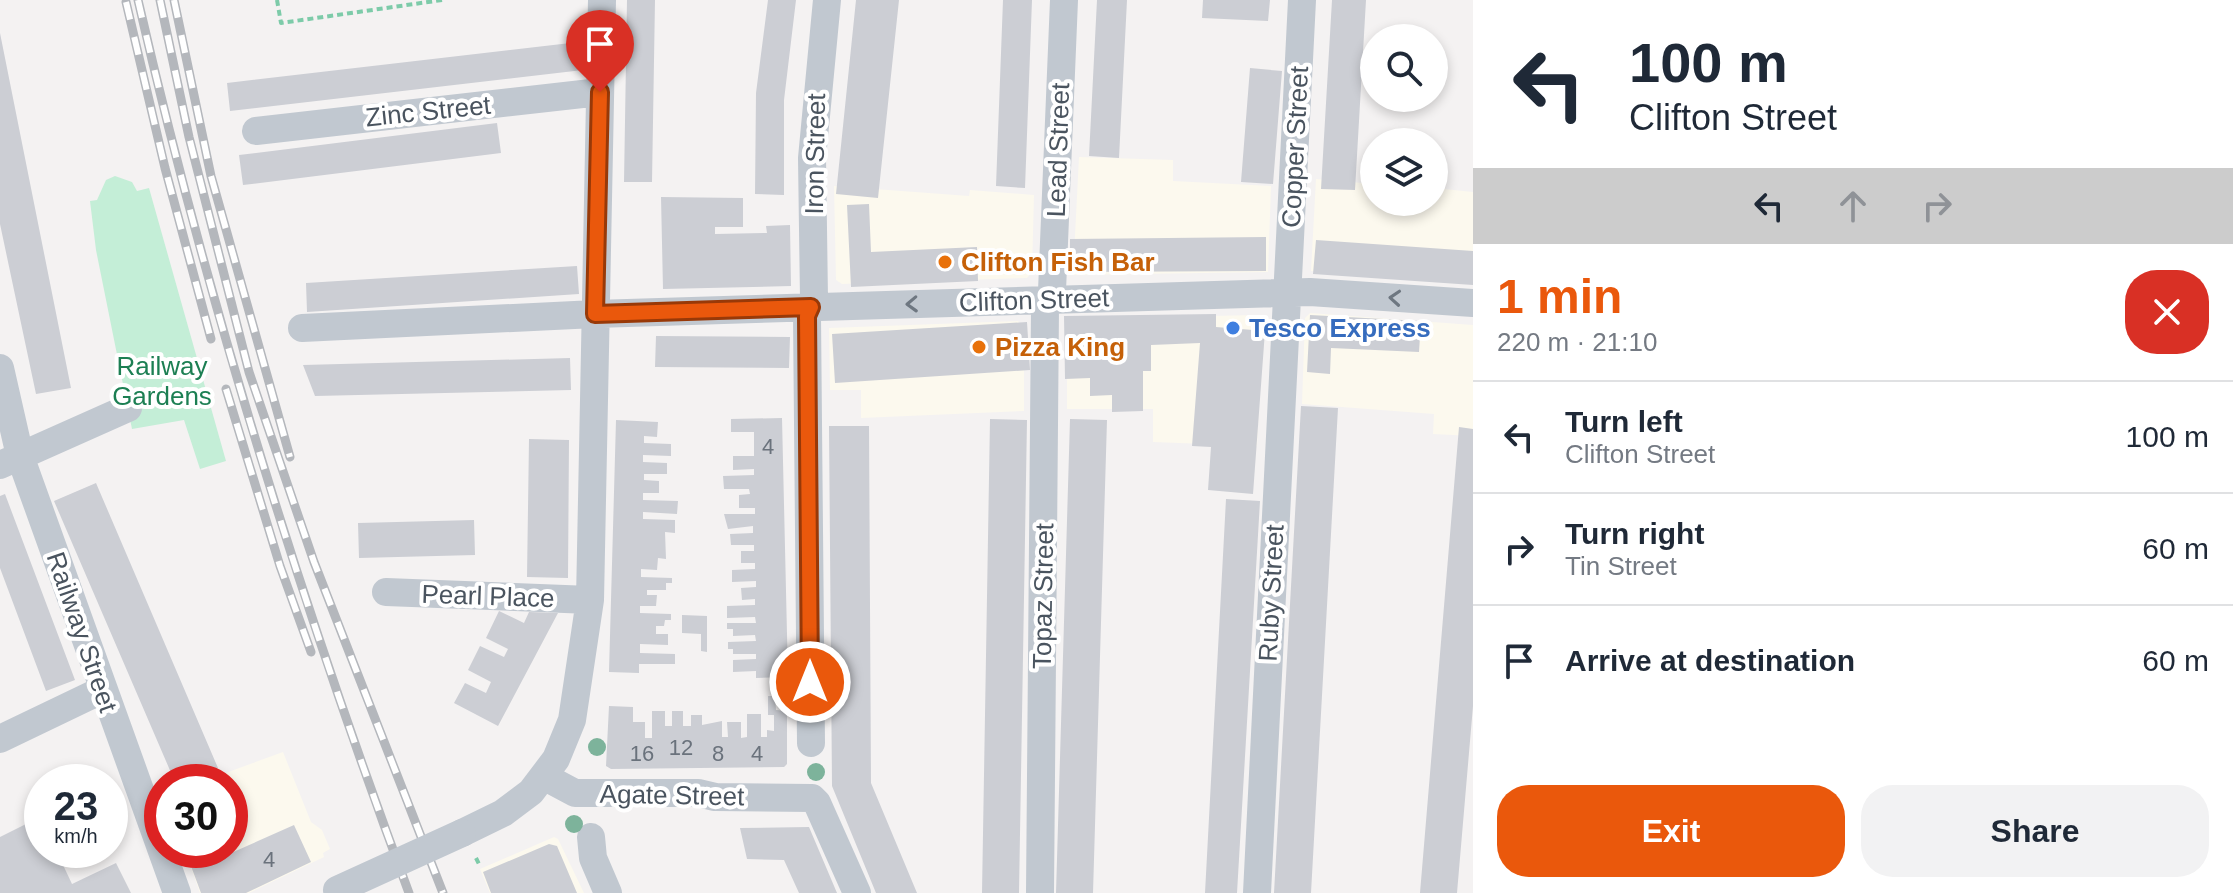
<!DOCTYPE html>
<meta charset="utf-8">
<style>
:root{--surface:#fff;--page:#f2f2f3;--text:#1f2937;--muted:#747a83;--line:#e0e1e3;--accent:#ea580c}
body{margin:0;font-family:Arial,sans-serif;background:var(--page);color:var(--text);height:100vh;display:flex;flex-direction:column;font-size:30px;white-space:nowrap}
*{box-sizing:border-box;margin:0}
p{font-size:26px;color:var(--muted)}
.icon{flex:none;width:44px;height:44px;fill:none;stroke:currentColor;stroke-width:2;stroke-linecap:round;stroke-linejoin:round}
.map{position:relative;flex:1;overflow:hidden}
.details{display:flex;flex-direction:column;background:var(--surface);width:760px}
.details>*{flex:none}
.guide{background:#fff;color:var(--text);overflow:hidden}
.controls{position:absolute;left:1360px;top:24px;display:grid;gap:16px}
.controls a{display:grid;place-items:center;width:88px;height:88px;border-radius:50%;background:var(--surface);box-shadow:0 4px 12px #0003;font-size:40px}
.speed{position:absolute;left:24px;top:764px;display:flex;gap:16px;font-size:40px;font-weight:700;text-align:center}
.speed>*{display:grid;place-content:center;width:104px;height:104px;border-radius:50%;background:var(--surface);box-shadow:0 4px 12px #0003;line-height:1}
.speed small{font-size:20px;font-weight:400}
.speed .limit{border:12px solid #d22;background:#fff;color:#111}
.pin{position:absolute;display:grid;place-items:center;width:68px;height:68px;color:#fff;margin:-82px -34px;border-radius:50% 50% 50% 0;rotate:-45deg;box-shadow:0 0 8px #0007}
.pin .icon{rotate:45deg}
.me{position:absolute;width:88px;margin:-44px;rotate:0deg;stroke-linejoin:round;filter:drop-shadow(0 0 6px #0008)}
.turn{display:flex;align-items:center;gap:28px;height:168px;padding:0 24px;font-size:36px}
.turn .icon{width:104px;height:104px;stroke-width:2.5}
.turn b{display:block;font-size:56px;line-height:68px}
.lanes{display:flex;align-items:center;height:76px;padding:0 24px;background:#0003;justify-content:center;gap:40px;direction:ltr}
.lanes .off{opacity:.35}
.round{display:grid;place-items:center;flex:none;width:84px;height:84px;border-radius:32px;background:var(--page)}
.overview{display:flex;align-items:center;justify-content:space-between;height:136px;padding:0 24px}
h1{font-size:48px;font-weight:600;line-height:60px;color:var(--accent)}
.primary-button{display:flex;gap:16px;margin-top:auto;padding:16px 24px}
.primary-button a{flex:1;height:92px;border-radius:32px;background:var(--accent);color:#fff;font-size:32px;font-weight:600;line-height:92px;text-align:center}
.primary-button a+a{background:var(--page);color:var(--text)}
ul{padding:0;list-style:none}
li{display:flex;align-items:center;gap:24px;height:112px;padding:0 24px;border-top:2px solid var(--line)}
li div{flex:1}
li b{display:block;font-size:30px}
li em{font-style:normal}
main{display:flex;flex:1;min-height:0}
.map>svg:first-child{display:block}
.commercial{fill:#fcf9ee}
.green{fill:#c4eed7}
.building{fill:#ccced4}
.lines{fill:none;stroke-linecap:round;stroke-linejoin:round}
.path{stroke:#7dcba9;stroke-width:4;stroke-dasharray:6 4;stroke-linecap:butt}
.minor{stroke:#c1c8d0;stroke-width:28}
.rail-casing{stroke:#b4b7bc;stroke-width:9}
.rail{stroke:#fff;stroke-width:6;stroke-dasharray:18;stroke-linecap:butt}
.minor-bridge{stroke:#c1c8d0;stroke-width:28}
.tree{fill:#7db39b}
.oneway{stroke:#6e7781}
.route-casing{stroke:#983908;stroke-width:20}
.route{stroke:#ea580c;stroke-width:14}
.food-dot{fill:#e8710a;stroke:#fff;stroke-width:3}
.shop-dot{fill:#3f7fe0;stroke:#fff;stroke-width:3}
.labels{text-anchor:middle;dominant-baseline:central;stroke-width:8;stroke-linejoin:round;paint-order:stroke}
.number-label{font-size:22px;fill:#6a727c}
.street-label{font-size:26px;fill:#4a545f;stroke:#fff}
.food-label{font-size:26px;font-weight:bold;fill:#c56008;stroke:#fff;text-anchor:start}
.shop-label{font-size:26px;font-weight:bold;fill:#366cbe;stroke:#fff;text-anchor:start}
.park-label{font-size:26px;fill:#1c7f53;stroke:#fff}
</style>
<main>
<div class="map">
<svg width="1473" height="893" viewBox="0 0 1473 893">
<rect width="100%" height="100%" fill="#f4f2f2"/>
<path class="commercial" d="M1079 157 1173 160V181L1271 186 1268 272 1073 275Z
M1316 179 1374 184V202H1434V188L1473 192V283L1311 271Z
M834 186 969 196 970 190 1034 195 1032 272 1027 278 842 284 836 280Z
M1310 313 1473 325V436L1433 434 1434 414 1302 404 1305 318Z
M1257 315 1263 321 1257 446 1153 442V409H1067V319Z
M1018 321 1024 328V411L861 418V390H830L829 328Z
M283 752 311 822 322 830 330 849 323 853 324 857 249 893H200L185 850H230V782H201Z
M554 837 558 839 584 893H490L480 869Z"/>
<path class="green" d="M115 176 132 182 137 191 149 188 226 461 200 469 184 420 132 429 96 250 90 201 97 200 106 180Z"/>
<path class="building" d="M627 0H655L652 182H624Z
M768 0H796L784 100V195L755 194 756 93Z
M856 0H899L878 198 836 194Z
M1003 0H1032L1025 188 996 186Z
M1097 0H1127L1119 158 1089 156Z
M1203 0H1270L1268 21 1202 18Z
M1332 0H1366L1355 190 1321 189Z
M0 33 71 388 36 394 0 224Z
M579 42 583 70 230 111 227 83Z
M1250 68 1282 71 1273 184 1241 182Z
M497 123 501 153 243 185 239 155Z
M661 197 743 198V227H715V234L767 233 766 226 790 225 791 286 663 289Z
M869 204 871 252 977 247 978 281 851 287 847 205Z
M1266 237V271L1070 272V239Z
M1316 240 1473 251V285L1313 274Z
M577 266 579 294 307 312 306 283Z
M1216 314V327L1265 331 1253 494 1208 490 1211 447 1192 446 1200 343 1151 345V371H1143V411L1112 412V395L1090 396V378L1065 379 1064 316Z
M1310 315 1421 321 1419 352 1331 348 1330 374 1307 372Z
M1027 322 1030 370 835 383 832 334Z
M656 336 790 337 789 368 655 367Z
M570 358 571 390 315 396 303 365Z
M1301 406 1338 408 1311 893H1274Z
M782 418 788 677 756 678V671L733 672V660L756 659V654H733V649H728V642L756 641 755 635 733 636V629H727V623H756L755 617 727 618V606L755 605V599L742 600 741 588 756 587V581L732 582V570L755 569V563H741V551H754V545H731L730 534 753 533V526L728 529 724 514H755V508H739V495L750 494 749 489H724L723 476 754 475V469L733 470V456H754V432H731V419Z
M990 419 1027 420 1019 893H982Z
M1070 419 1107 420 1093 893H1056Z
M616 420 658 422 657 437 644 436V443L671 444V456L643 455V462L667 463V474H644V480L659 481V493H643V500L678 501 677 514 643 512V519L675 520V533L665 532 666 559 658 558 657 570 641 569V577L672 578V583H666V590H647V595H657L656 606H640V613L671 614V620H665L664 626H656V634H668V645L640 644V653L675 654V664H639V673L609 672Z
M829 426H869L871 783 917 893H876L832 786Z
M1459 427 1473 429V706L1457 893H1420Z
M529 439 569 440 568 578 527 577Z
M96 483 218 768 186 782H175L54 501Z
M5 494 75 680 46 691 0 568V496Z
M1226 499 1260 501 1237 893H1205Z
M474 520 475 555 359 558 358 523Z
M499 611 524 623 529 612 558 613 498 726 454 703 465 683 486 693 491 682 468 670 480 646 504 657 508 649 486 638Z
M682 615 707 616V652L701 651V634L682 633Z
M768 696H775L776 710 787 711V764L784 767 611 769 606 766 609 706 633 707V722H645V738H652V711H665V726H672V711H683V726H691V715H702V725L722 721V737H728L727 722H741V738L747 737V714H761V737H767V730L774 731V715H768Z
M40 817 42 850H56L72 884 116 863 131 893H0V837Z
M294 825 311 862 246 893H201L185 850H208L213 861Z
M809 827 837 893H799L784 860 747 859 740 828Z
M549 844 557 846 577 893H491L483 872Z"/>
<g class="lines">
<path class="path" d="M277 0 281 23 442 0
M476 858 479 864"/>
<path class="minor" d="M256 131 600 92
M302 328 595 314 1310 292 1473 303
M0 368 20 456 177 893
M0 465 128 408
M386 592 590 600
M0 739 102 690
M811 743 807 316 814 299 812 158 827 0
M545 777 575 793H698L715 797 812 798 817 803 857 893
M462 833 503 813 531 792 556 759 572 720 590 600 602 0
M591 837 593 858 608 893
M1040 893 1045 308 1052 291 1064 0
M1257 893 1302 0"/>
<defs>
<path id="rail" d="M138 0C208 305 300 600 409 893
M160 0 189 137 249 372 314 562 443 893
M174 0 211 176 290 457
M126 2 165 168 211 339
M226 389 280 566 311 652"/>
</defs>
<use href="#rail" class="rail-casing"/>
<use href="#rail" class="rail"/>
<path class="minor-bridge" d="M337 890 462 833"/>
</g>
<g class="tree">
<circle cx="597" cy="747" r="9"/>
<circle cx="816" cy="772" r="9"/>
<circle cx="574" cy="824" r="9"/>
</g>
<defs><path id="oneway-chevron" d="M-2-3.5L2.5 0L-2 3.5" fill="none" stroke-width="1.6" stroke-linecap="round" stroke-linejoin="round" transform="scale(2)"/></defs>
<g class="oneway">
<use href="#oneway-chevron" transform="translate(1395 298) rotate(-176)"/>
<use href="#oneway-chevron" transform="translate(912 304) rotate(178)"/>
</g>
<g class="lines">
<defs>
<path id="route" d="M600 92 595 314 811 307 807 316 810 682"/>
</defs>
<use href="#route" class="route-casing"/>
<use href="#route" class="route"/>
</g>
<g class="food-dot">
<circle cx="945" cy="262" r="8"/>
<circle cx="979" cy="347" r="8"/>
</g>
<circle class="shop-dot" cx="1233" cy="328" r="8"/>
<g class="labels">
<g class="number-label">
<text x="768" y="446">4</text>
<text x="681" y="747">12</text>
<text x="642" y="753">16</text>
<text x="718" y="753">8</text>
<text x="757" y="753">4</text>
<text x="269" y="859">4</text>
</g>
<g class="street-label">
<text transform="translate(428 111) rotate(-6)">Zinc Street</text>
<text transform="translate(1295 147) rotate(-87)">Copper Street</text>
<text transform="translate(1058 150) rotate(-88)">Lead Street</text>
<text transform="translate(815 154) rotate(-89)">Iron Street</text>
<text transform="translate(1034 300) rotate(-2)">Clifton Street</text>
<text transform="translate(1271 593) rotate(-87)">Ruby Street</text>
<text transform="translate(488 596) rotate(2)">Pearl Place</text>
<text transform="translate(1043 596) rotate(-89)">Topaz Street</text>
<text transform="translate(82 632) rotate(71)">Railway Street</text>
<text transform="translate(672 795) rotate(1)">Agate Street</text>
</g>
<g class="food-label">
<text x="961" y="262">Clifton Fish Bar</text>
<text x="995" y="347">Pizza King</text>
</g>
<g class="shop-label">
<text x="1249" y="328">Tesco Express</text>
</g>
<g class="park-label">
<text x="162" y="366">Railway<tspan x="162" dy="30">Gardens</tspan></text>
</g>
</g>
</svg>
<div class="controls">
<a><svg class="icon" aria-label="search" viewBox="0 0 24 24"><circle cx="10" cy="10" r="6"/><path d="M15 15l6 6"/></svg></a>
<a><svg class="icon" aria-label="layers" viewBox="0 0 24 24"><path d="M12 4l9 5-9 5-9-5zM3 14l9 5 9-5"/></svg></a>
</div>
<div class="speed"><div>23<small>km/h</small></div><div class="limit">30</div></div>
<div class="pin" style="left:600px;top:92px;background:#d93025"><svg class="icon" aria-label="arrive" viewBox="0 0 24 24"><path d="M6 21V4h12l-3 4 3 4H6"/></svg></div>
<svg class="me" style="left:810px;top:682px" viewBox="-20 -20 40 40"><circle r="17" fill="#ea580c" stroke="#fff" stroke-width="3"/><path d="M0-11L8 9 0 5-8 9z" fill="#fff"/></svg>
</div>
<section class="details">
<div class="guide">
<div class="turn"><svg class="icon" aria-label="left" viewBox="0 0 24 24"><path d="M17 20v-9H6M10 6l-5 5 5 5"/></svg><div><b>100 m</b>Clifton Street</div></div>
<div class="lanes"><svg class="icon" aria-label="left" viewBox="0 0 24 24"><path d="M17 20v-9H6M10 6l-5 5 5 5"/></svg><svg class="icon off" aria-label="ahead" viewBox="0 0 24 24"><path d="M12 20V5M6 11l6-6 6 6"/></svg><svg class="icon off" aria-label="right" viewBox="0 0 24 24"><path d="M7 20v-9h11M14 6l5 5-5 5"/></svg></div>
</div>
<div class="overview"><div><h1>1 min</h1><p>220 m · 21:10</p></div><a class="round" style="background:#d93025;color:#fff"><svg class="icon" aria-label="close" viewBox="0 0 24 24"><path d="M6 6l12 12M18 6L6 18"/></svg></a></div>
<ul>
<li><svg class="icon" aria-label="left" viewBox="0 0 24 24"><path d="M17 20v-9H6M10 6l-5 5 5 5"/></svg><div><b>Turn left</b><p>Clifton Street</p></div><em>100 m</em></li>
<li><svg class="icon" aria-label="right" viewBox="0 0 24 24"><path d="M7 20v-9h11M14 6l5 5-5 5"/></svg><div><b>Turn right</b><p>Tin Street</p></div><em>60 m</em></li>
<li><svg class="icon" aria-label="arrive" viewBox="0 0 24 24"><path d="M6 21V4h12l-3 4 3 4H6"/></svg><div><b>Arrive at destination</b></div><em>60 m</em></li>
</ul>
<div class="primary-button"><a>Exit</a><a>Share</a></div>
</section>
</main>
